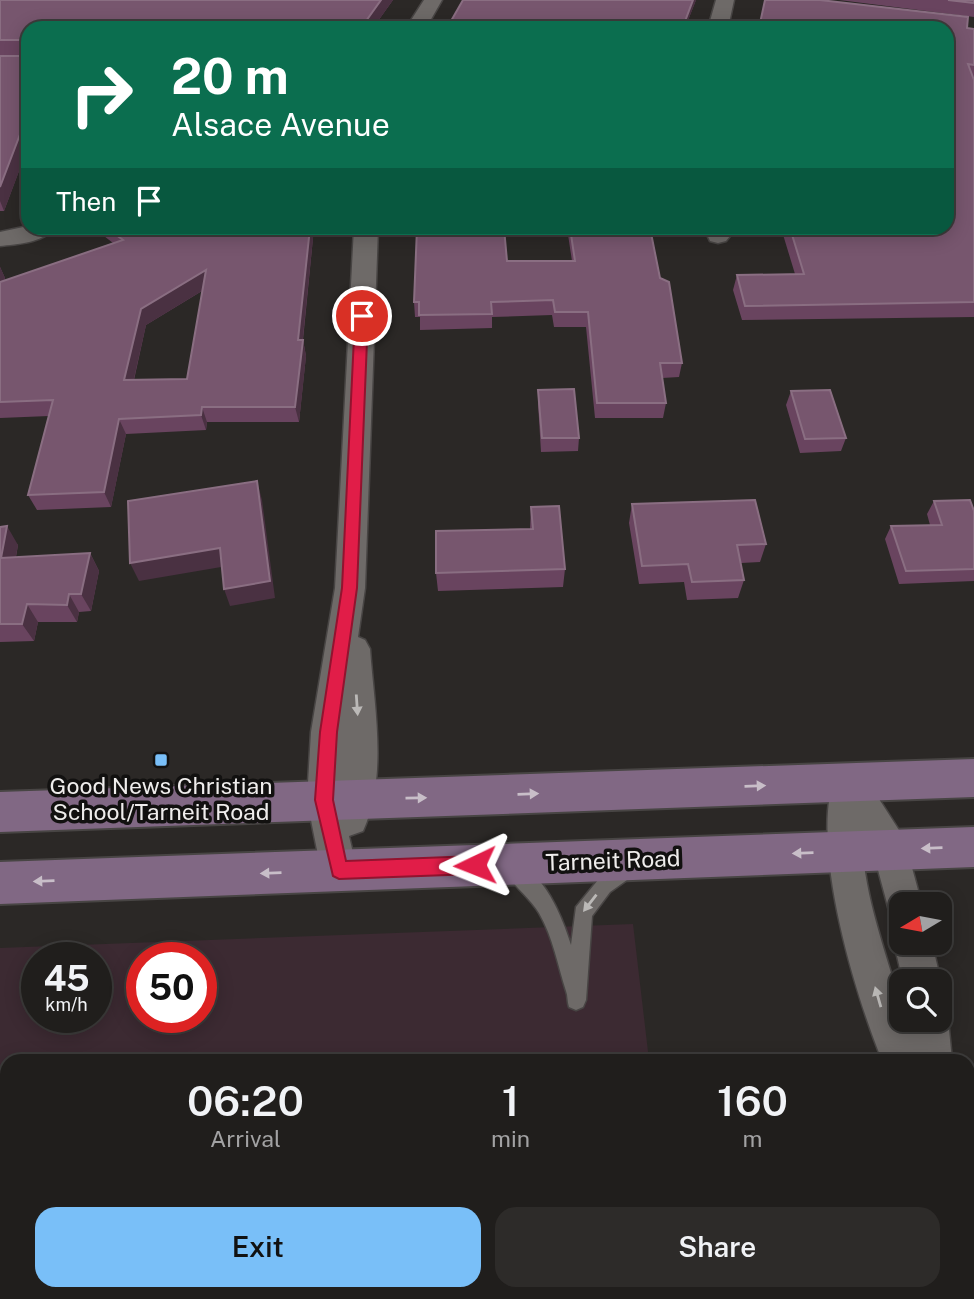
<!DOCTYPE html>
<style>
:root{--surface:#201e1c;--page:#2d2b29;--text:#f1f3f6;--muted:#a2a2a3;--line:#3d3c3b;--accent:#79bff8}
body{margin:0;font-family:"Public Sans",sans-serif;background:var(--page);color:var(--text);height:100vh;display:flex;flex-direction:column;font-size:26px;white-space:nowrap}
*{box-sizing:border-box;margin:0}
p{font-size:23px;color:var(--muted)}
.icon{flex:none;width:38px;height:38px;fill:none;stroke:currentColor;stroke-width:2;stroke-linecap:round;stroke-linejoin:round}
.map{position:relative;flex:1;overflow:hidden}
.panel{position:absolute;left:0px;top:1054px;width:975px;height:247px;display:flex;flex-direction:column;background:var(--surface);border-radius:21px 21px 0 0;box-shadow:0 4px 18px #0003,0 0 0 2px var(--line)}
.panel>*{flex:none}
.hud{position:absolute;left:21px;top:21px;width:933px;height:214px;border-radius:21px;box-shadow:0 4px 18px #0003,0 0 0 2px var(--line);background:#0b6e4f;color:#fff;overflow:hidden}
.needle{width:46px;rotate:260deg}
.tools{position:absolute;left:889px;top:892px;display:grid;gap:14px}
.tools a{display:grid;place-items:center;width:63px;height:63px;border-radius:14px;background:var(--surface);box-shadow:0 4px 18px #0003,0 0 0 2px var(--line);font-size:35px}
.speed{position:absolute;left:21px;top:942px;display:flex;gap:14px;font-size:35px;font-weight:700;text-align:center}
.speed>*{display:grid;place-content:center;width:91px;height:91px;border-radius:50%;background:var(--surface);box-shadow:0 4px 18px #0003,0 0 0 2px var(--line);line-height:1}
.speed small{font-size:18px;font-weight:400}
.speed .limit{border:10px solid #d22;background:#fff;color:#111}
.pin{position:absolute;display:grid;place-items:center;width:60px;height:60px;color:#fff;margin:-30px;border:4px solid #fff;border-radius:50%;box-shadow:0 2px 7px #0007}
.me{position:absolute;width:77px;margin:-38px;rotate:268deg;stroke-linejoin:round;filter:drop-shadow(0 0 5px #0008)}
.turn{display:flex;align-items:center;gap:24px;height:147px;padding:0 35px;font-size:32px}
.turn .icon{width:91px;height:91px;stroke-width:2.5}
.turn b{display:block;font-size:49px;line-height:60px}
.then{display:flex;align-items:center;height:66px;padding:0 35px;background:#0003;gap:14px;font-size:26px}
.eta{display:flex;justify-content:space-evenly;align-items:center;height:119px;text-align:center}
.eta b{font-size:42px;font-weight:600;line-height:49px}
.primary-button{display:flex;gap:14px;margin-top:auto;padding:14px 35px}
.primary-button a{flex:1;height:80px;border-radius:21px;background:var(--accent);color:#111;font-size:28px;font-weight:600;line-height:80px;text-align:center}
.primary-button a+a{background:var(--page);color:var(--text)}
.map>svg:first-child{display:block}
.education{fill:#3c2a32;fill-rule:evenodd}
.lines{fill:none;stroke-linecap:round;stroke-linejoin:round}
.service-casing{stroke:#484544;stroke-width:3}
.minor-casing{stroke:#484544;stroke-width:3}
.secondary-casing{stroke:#484544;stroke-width:4}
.service{fill:#6e6a68;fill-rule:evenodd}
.minor{fill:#6e6a68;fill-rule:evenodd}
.secondary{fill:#816884;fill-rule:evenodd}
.wall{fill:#69445f;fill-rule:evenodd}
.shaded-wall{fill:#4a3142}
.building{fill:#77566e;stroke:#8a6e82;stroke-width:2;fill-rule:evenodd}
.oneway{fill:#bbb9b7}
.oneway2{fill:#c8bec8}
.route{fill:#e11d48;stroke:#92132f;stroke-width:2}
.poi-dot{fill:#79bff8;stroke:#121110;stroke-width:2.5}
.labels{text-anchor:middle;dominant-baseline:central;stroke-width:7;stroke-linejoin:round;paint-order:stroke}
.poi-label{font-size:23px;fill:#efedec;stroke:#121110}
.street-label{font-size:23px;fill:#efedec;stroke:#121110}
</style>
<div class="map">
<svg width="974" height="1299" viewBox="0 0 974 1299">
<rect width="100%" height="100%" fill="#2b2826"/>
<path class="education" d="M633 924 649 1060H7V1293H677L678 1299H0V948ZM37 957H96V1017H37ZM142 957H201V1017H142Z"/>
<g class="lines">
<defs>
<path id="service" d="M628 860 634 863 637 869 634 875 610 892 592 916 586 1000 583 1007 576 1010 569 1007C567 1001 568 996 566 991 558 966 553 937 539 913 530 897 509 882 504 870L507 864 513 861C545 874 561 914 571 945L576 907 598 880Z"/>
<path id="minor" d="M424 0H442L426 28H406Z
M716 0H734L728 28H708Z
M28 226 54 228C43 243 17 244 0 246V232Z
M354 228H378L365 588 358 637 365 640 370 649C374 706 388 777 363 831L349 836 357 870 352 882 339 887 326 882 321 870 307 800 311 732 335 588Z
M704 228H727L730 236 726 241 718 243 710 241Z
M849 766 861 771 904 838 922 905H901V922L891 918 874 855 863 836C860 886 888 958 901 1007V1020H905L910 1033V1020H940V1005L943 1006 948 1020 952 1060H882C855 994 807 838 837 771Z
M901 929V943H932L941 982 940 985V982H903L894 943Z
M968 1241 974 1244V1299H957L954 1293H968Z"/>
<path id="secondary" d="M974 759V797L0 832V792Z
M974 827V867L0 904V862Z"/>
</defs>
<use href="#service" class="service-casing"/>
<use href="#minor" class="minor-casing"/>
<use href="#secondary" class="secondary-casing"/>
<use href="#service" class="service"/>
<use href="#minor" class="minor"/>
<use href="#secondary" class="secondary"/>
</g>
<path class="wall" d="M0 0H393L373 28H28V147L4 211H0Z
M696 0 685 28H447Z
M839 0H974V17Z
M967 28 974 29V317L742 320 733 290 737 275 795 274 781 228H947Z
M101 228H314L303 340 306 356 299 422H207L206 430 126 434 111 507 37 510 28 495 49 416 0 418V267L5 278 4 281 113 243 104 236ZM202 291 187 379 134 380 146 325Z
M567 228H650L660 278 682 363 679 377 662 378 666 403 663 418H595L586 327H554L552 315 492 317V328L420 330V317H415L414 302 507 261H572Z
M538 390 579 438 578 451 541 452 538 403Z
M791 391 846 438 841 451 800 453 786 405Z
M934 501 974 511V581L899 584 885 539 891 526 930 525 927 514Z
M632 504 766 544 760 562 741 563 744 580 738 598 687 600 684 582 639 584 629 523Z
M531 507 565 569 563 587 438 591 436 573 530 529Z
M0 527 18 545 16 557 90 553 99 571 91 611 79 612 77 622H38L34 641 0 642Z"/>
<path class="shaded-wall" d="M381 0H393L373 28H361Z
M693 0H696L685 28H683Z
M24 124 28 134V147L4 211 0 201V187Z
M310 228H314L301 356 298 340Z
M0 267 5 278 0 292Z
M206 270 210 286 146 325 130 396 124 380 141 309Z
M303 340 306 356 299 422 295 407Z
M202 407 207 422 206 430 201 415Z
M119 419 126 434 111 507 104 492Z
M257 481 262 500 275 598 230 606 224 589Z
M7 526 18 545 12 576 1 558Z
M220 548 227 566 139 581 130 563Z
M90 553 99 571 91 611 81 594Z
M69 594 79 612 77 622 67 605Z
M27 604 38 622 34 641 22 624Z"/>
<path class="building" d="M0 0H381L361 28H135L60 27V28H28V124H24L0 187V56H24V40H0Z
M463 0H693L684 24 674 23 672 28H447Z
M765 0H820L968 17 967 28 974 29V65L968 64 974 80V302L745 306 737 275 804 274 790 228H947V28H759Z
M948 0H974V3Z
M107 228H310L298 340H303L295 407H202L201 415 119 419 104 492 28 495 53 400 0 402V282L123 240ZM206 270 187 379 124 380 141 309Z
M417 228H504L507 261H575L570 228H650L660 278 669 282 682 363H660L666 403H597L588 312H555L553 300 491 302 492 314 419 315V302H414Z
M574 389 579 438H542L538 390Z
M830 390 846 438 805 439 791 391Z
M257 481 270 581 224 589 220 548 130 563 128 501Z
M755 500 766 544 737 545 744 580 692 582 688 564 642 566 632 504Z
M970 500 974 511V569L906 571 891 526 942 525 934 501Z
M559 506 565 569 436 573V531L533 529 531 507Z
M7 526 1 558 90 553 81 594H69L67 605 27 604 22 624H0V527Z"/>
<defs><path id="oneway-solid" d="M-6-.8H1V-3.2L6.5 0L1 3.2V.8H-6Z" transform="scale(1.75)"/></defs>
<g class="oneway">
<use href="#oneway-solid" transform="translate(357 705) rotate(86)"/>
<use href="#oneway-solid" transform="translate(590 903) rotate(128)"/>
<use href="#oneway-solid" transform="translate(878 997) rotate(-106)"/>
</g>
<g class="oneway2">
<use href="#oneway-solid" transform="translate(755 786) rotate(-2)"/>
<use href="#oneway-solid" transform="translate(528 794) rotate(-2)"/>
<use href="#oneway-solid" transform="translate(416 798) rotate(-1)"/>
<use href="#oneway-solid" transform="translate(932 848) rotate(178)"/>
<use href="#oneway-solid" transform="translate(803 853) rotate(178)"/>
<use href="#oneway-solid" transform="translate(271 873) rotate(178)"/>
<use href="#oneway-solid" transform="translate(44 881) rotate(178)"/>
</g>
<path class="route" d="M362 311 368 316 357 588 337 732 333 800 346 861 475 856 482 859 484 865 482 871 475 874 339 879 333 876 315 800 320 732 342 588 355 316Z"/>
<rect class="poi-dot" x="154" y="753" width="14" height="14" rx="3.5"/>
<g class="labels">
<g class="poi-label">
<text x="161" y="785">Good News Christian<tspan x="161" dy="26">School/Tarneit Road</tspan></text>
</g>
<g class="street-label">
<text transform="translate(613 860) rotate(-2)">Tarneit Road</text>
</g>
</g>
</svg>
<div class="tools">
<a><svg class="needle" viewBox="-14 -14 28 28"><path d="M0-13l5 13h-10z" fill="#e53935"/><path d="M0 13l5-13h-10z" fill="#a2a2a3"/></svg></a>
<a><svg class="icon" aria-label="search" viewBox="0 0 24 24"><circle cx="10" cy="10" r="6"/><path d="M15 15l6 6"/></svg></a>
</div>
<div class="speed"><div>45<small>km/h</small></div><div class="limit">50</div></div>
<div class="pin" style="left:362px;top:316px;background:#d93025"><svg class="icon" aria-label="arrive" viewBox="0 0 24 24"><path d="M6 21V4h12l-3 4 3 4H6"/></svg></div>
<svg class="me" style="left:475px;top:865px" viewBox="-20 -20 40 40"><path d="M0-17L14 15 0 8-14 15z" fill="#e11d48" stroke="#fff" stroke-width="4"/></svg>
<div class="hud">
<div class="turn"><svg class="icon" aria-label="right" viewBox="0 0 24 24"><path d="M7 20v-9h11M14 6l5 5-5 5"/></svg><div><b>20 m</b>Alsace Avenue</div></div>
<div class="then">Then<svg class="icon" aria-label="arrive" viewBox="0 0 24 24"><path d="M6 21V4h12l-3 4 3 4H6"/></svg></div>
</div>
<section class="panel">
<div class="eta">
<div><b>06:20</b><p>Arrival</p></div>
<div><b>1</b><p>min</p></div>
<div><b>160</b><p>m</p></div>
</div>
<div class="primary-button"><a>Exit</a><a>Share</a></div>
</section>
</div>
